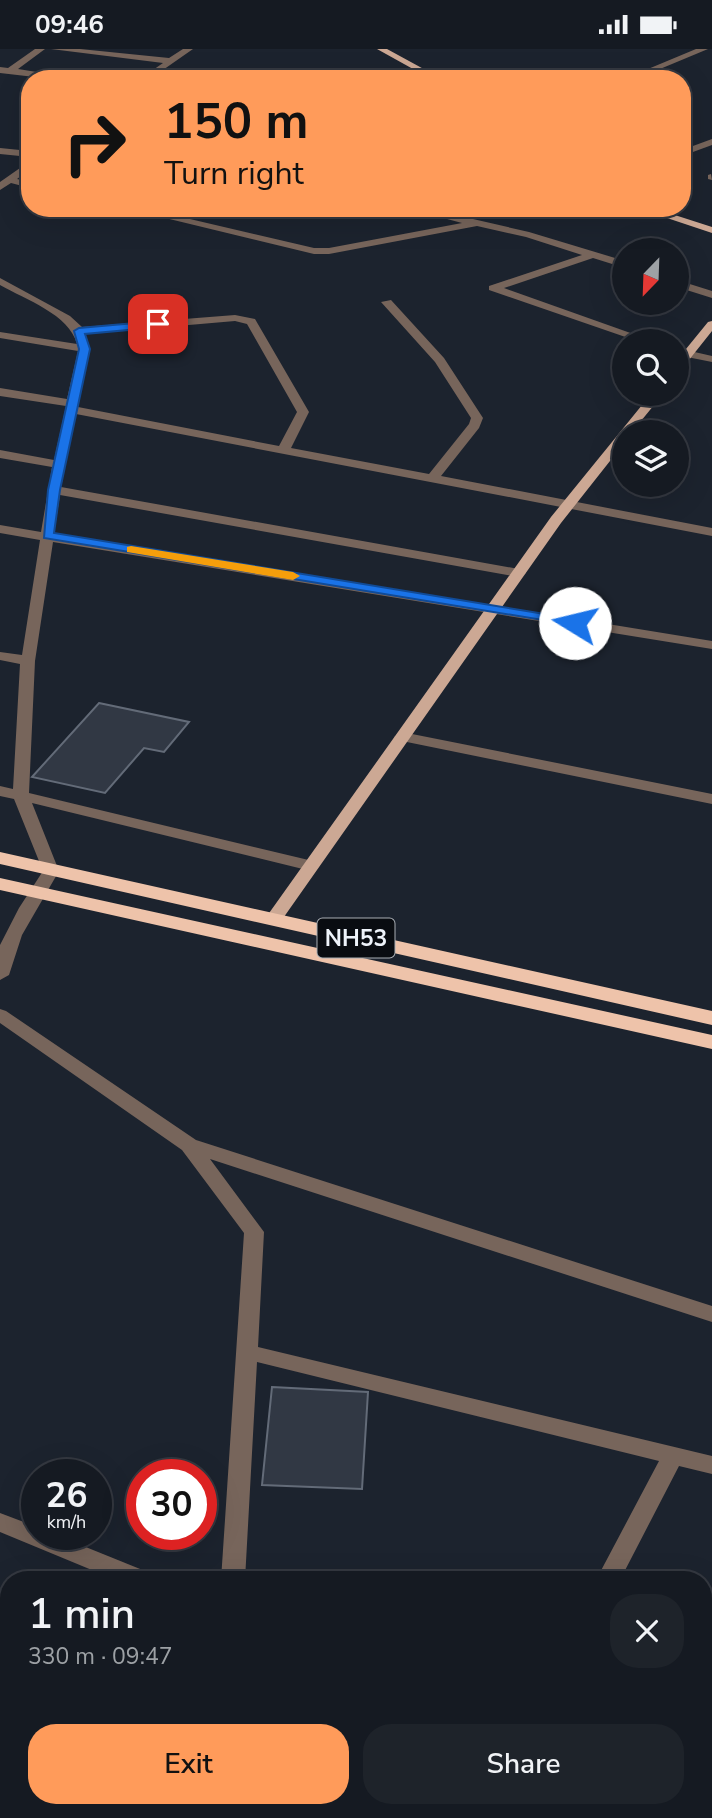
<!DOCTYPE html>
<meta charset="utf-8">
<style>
:root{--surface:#151a22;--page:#1e232a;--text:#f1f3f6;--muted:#9da1a5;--line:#343840;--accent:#ff9b5a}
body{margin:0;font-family:"Nunito Sans",sans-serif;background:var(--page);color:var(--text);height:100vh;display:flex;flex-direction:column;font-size:26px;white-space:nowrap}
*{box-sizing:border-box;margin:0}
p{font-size:23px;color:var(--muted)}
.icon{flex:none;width:38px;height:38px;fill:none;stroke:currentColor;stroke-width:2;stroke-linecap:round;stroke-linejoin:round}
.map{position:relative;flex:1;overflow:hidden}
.side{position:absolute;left:0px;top:1522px;width:712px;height:247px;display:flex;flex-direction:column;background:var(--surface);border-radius:28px 28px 0 0;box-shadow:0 7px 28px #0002,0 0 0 2px var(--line)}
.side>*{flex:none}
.banner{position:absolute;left:21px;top:21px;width:670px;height:147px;border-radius:28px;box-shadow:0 7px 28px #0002,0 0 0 2px var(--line);background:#ff9b5a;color:#111;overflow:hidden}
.needle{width:46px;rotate:203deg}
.fabs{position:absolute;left:612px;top:189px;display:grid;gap:14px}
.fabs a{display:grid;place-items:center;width:77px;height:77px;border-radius:50%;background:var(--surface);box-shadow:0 7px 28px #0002,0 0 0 2px var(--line);font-size:35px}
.speed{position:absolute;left:21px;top:1410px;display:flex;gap:14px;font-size:35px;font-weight:700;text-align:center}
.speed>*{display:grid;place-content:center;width:91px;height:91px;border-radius:50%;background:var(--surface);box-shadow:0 7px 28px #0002,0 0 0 2px var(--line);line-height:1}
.speed small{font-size:18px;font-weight:400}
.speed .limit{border:10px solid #d22;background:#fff;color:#111}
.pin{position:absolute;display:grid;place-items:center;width:60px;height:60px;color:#fff;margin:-30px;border-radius:14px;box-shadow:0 4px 10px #0006}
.me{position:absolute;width:77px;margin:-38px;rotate:279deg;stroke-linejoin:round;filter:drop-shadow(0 0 5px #0008)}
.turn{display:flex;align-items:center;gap:24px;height:147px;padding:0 28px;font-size:32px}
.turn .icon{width:91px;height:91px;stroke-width:2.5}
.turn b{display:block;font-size:49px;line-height:60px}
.round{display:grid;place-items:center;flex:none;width:74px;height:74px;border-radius:28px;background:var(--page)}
.head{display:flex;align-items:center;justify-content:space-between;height:119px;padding:0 28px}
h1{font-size:42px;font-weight:600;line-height:52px}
.primary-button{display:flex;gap:14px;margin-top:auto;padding:14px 28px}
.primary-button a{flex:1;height:80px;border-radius:28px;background:var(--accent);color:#111;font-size:28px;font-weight:600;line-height:80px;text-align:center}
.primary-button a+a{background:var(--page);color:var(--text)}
.status{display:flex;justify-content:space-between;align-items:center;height:49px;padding:0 35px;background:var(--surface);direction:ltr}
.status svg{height:19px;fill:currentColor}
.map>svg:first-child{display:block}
.building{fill:#313844;stroke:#636b78;stroke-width:2}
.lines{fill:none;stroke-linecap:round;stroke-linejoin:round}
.minor{fill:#77655b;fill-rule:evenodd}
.major{fill:#cca894;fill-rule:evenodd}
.highway{fill:#eec3aa;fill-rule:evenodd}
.route{fill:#1a73e8;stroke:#114b97;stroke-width:2}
.slow{fill:#f59e0b}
.labels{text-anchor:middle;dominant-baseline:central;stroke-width:7;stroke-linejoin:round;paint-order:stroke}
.shield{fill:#090c11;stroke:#a9aeb4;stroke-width:2}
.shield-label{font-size:23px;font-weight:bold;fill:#eef3fa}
</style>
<div class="status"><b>09:46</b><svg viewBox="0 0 49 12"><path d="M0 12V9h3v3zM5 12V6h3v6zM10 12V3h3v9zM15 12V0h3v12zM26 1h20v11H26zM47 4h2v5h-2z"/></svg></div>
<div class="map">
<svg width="712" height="1769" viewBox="0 0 712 1769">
<rect width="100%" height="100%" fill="#1c232e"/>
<path class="building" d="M99 654 189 673 164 703 144 699 105 744 32 728Z
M272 1338 368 1343 362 1440 262 1436Z"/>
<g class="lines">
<path class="minor" d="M35 0H45L18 20 81 30H52L0 24V18L8 19Z
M51 0H80L169 9 183 0H193L150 30H140L163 14Z
M696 0H708L636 30H624Z
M712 90V96L682 107V101Z
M0 99 30 102V108L0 105Z
M30 112V120L17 130 30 133V139L11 134 0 141V133Z
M711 125 712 131 708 130V126Z
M124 159H143L314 199H329L462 174 406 159H425L529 183 625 212V219L593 209 504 239 653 292H637L489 241V237L582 206 526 188 477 177 329 205H314Z
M0 229 70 267 82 278 235 266 255 270 309 363 291 399 429 425 469 375 471 369 435 313 381 253 391 251 444 309 483 369 479 379 441 427 712 479V487L76 365 61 438 519 520 526 524 519 528 60 446 54 485 712 592V600L53 493 35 612 29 744 317 813 319 817 311 822 32 754 59 822 22 886 9 926 0 931V896L19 859 43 822 14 750 0 747V737L13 740 20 615 0 611V603L22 606 40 491 0 484V476L41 483 52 418 0 409V401L54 411 66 357 0 347V339L67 350 78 302 0 289V283L77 295C69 265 26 251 0 236ZM235 272 247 275 297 363 279 397 78 358 90 300 85 285Z
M677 231 712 242V249L677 238Z
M677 299 712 307V313L677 306Z
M402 683 712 745V755L397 691 394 688Z
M0 960 6 962 196 1091 712 1257V1273L210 1110 264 1183 258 1298 712 1407V1425L679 1417 620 1531H596L659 1412 257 1313 245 1531H221L244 1184 182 1101 0 974Z
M0 1464 37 1478V1486H56L150 1524 153 1531H116L0 1483Z
M704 1748 712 1752V1769H695L690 1760H704Z"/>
<path class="major" d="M377 0H387L442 30H431Z
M637 159H653L712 178V184Z
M712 272V282L681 321 677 322V311L708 273Z
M651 345H663L632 383H625V393L561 474 279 875H267L264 871 267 867 551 468Z"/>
<path class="highway" d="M0 803 712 962V976L0 815Z
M0 829 712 986V1000L0 841Z"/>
</g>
<path class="route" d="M158 272 161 273V278L85 285 90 300 60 441 54 484 575 570 581 574 579 577 44 489 48 441 79 300 74 282 79 279Z"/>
<path class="slow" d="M131 497 293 523 300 527 293 531 127 503V498Z"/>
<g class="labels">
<rect class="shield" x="317.5" y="869.5" width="77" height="39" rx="5"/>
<g class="shield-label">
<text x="356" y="889">NH53</text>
</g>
</g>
</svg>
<div class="fabs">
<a><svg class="needle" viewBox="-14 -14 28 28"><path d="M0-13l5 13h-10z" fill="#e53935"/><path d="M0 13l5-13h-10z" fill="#9da1a5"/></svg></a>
<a><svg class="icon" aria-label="search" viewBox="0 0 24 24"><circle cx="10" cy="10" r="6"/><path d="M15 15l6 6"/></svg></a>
<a><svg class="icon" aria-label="layers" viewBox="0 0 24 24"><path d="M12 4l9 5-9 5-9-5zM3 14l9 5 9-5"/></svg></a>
</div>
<div class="speed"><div>26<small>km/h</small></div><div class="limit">30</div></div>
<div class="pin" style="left:158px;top:275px;background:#d93025"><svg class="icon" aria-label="arrive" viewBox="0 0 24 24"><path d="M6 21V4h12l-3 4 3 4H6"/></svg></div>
<svg class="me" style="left:575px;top:574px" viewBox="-20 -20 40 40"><circle r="19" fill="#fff"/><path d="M0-13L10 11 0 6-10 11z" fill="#1a73e8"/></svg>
<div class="banner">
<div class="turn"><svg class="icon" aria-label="right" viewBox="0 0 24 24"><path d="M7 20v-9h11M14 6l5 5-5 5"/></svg><div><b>150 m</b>Turn right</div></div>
</div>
<section class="side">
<div class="head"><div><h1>1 min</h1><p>330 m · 09:47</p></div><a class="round"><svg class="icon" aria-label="close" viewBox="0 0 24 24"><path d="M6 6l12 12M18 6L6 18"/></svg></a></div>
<div class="primary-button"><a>Exit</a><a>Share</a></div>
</section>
</div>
